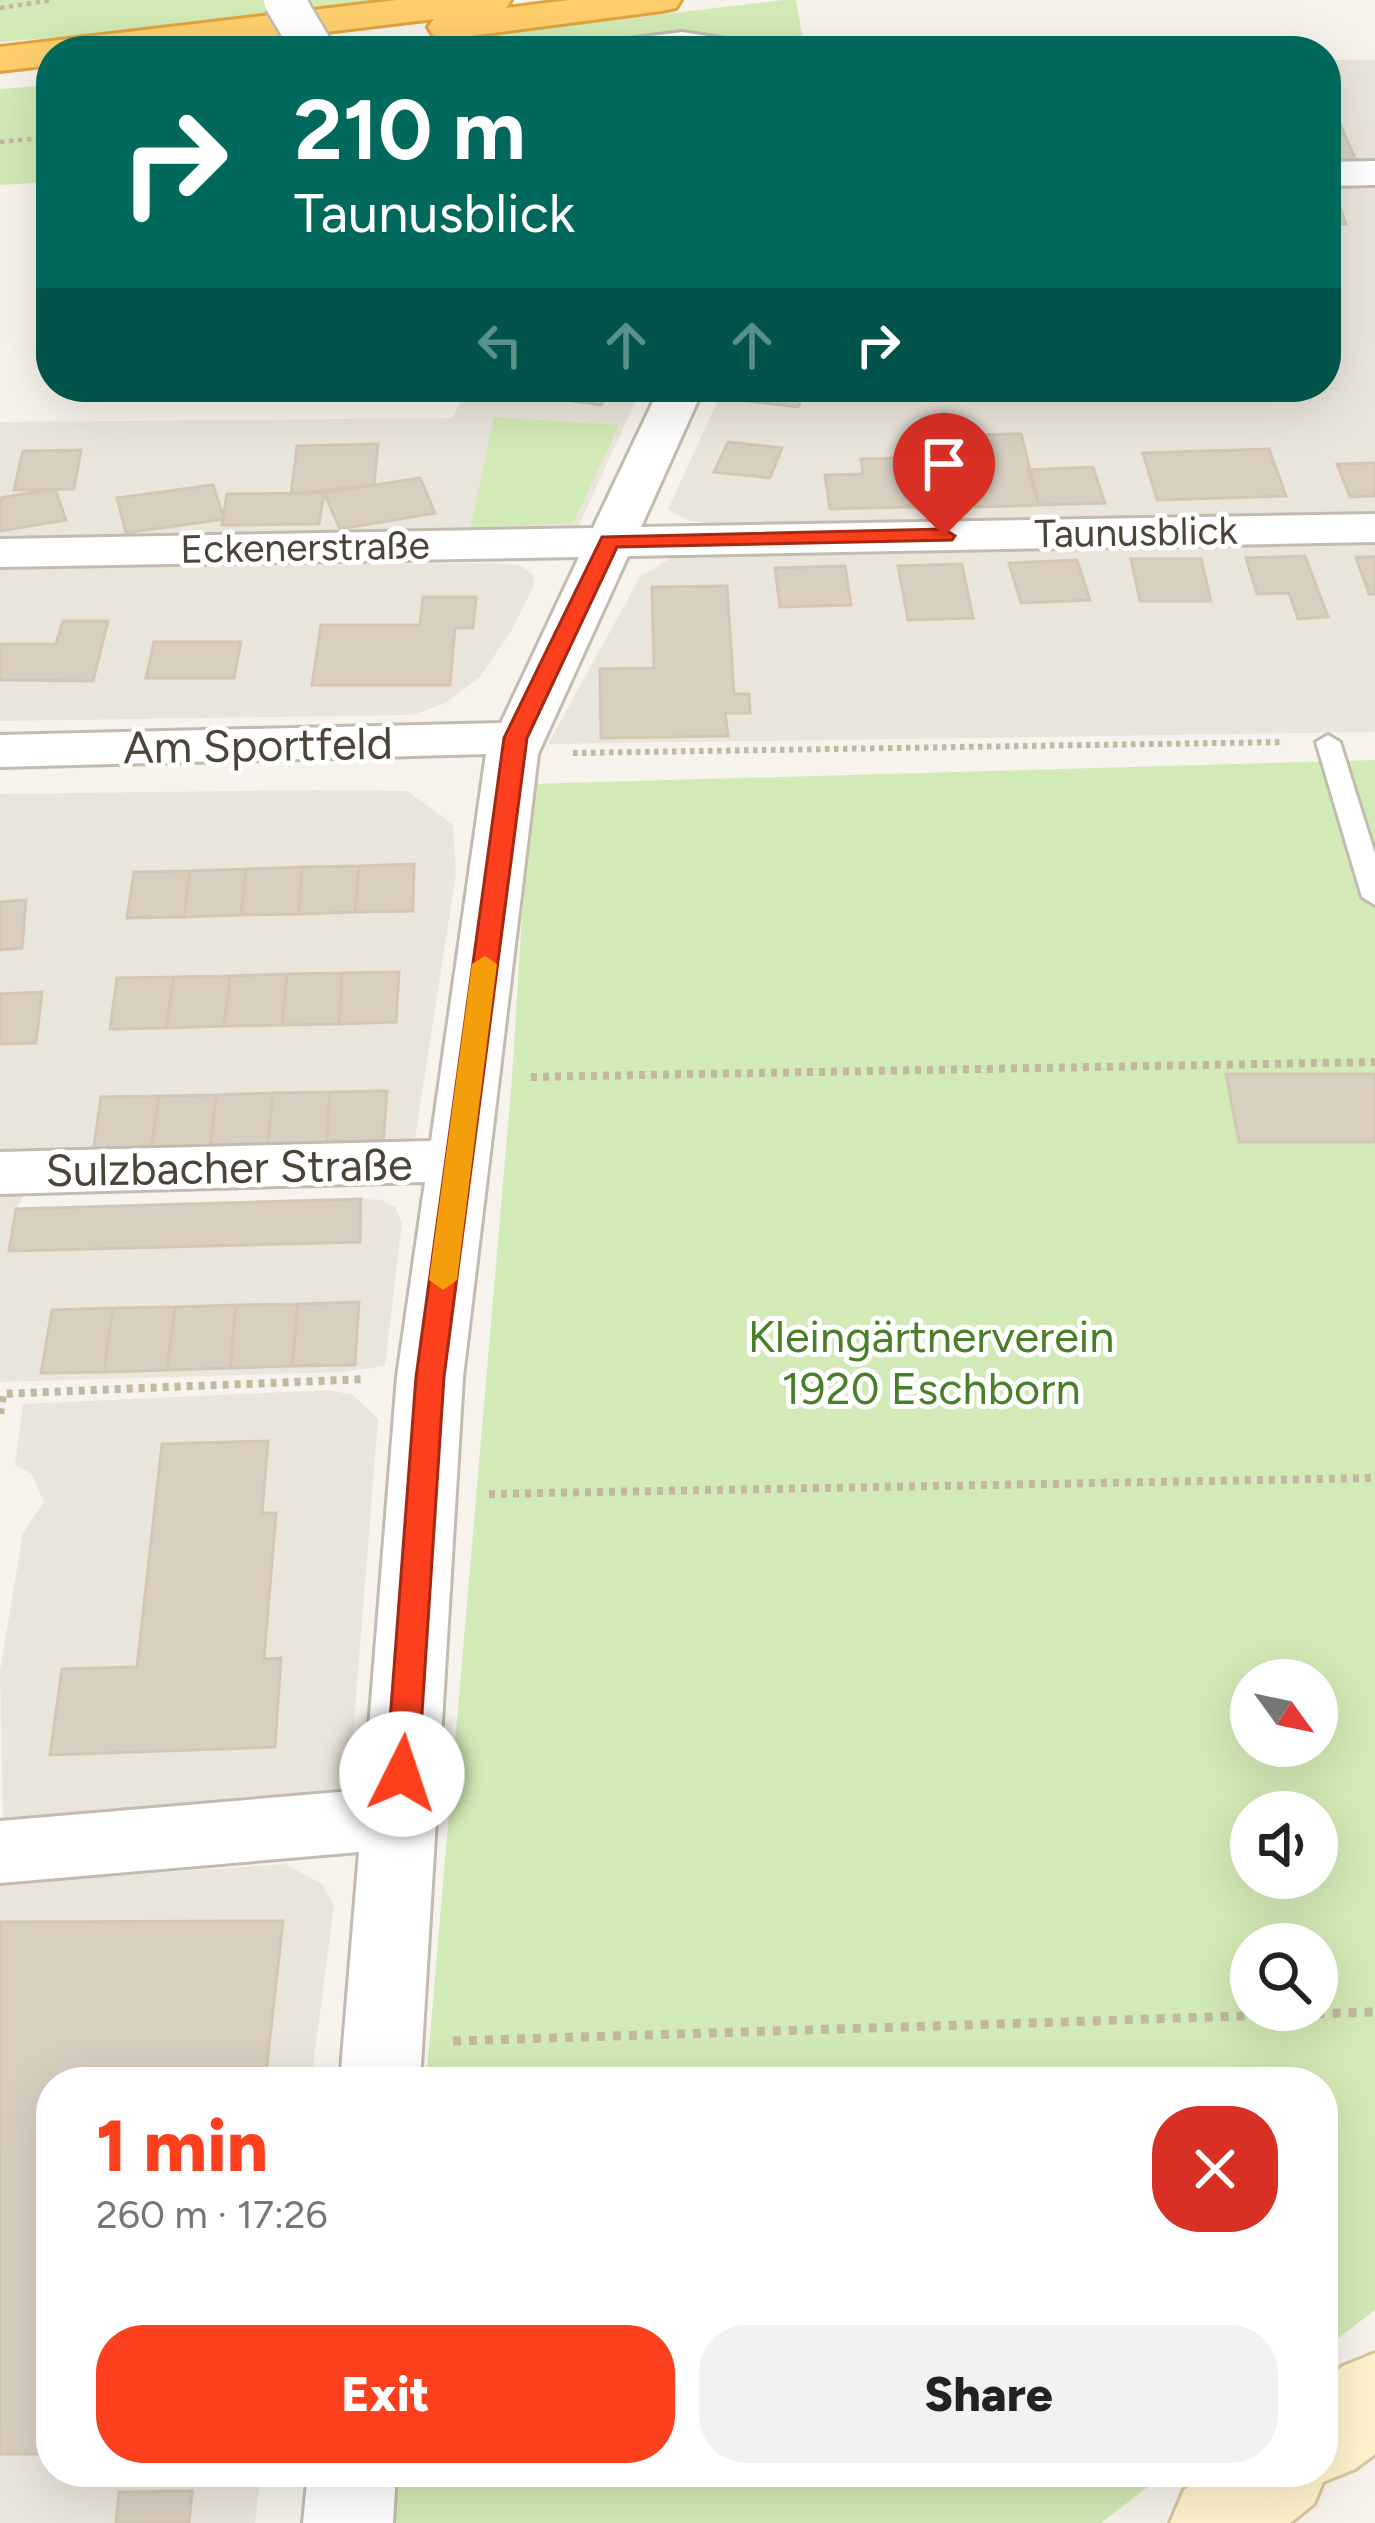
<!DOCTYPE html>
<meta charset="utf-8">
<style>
:root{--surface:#fff;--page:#f2f2f2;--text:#222;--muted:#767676;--accent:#fc3f1d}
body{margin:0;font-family:Figtree,sans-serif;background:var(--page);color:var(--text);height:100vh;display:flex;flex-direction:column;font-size:45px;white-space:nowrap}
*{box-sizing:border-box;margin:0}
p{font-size:39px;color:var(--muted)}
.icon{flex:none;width:66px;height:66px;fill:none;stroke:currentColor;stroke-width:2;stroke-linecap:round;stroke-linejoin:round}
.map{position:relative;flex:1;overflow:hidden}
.side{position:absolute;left:36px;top:2067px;width:1302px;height:420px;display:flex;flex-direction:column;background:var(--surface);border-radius:48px;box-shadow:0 12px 48px #0002}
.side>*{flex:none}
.banner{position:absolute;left:36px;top:36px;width:1305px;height:366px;border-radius:48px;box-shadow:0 12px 48px #0002;background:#00695c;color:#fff;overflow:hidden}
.needle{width:78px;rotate:123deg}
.tools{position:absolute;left:1230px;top:1659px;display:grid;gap:24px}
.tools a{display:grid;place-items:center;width:108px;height:108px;border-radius:50%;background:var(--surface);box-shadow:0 12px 48px #0002;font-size:60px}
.pin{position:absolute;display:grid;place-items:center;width:102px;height:102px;color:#fff;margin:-123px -51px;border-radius:50% 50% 50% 0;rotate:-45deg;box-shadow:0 0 12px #0007}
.pin .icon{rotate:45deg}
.me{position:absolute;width:132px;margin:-66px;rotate:4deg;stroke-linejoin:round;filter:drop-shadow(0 0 9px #0008)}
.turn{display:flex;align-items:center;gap:42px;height:252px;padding:0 60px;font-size:54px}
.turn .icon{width:156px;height:156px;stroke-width:2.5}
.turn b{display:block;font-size:84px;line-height:102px}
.lanes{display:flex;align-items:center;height:114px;padding:0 60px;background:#0003;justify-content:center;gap:60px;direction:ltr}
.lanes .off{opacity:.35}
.round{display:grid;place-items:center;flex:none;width:126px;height:126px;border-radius:48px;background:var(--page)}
.summary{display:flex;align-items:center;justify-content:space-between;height:204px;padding:0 60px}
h1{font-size:72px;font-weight:800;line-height:90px;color:var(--accent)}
.primary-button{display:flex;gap:24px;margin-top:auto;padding:24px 60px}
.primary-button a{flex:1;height:138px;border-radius:48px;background:var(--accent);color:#fff;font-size:48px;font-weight:800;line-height:138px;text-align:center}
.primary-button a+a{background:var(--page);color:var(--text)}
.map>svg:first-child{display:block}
.residential{fill:#eae5da}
.green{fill:#d2eab5;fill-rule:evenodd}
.building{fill:#d8cfc1;stroke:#d3c7b4;stroke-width:3}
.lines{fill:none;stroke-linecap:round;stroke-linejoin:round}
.lane-casing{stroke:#c2bbae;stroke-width:6}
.street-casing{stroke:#c2bbae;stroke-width:6}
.secondary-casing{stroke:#d6c79b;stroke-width:6}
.highway-casing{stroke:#e0a43c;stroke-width:6}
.path-far3{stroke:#c4b79f;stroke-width:4.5;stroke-dasharray:4.5 4.5;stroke-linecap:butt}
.path-far2{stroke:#c4b79f;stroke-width:6;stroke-dasharray:4.5 4.5;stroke-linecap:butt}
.path-far1{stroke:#c4b79f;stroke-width:8;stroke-dasharray:6 6;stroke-linecap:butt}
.path{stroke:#c4b79f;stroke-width:9;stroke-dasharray:8 8;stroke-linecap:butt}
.lane{fill:#fff;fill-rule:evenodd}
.street{fill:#fff;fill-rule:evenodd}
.secondary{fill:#fff3cd;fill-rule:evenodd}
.highway{fill:#ffcf6e;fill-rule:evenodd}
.street-bridge-casing{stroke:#c2bbae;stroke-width:45;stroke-linecap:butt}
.street-bridge{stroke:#fff;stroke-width:40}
.route{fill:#fc3f1d;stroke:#a42913;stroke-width:3}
.slow{fill:#f59e0b}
.labels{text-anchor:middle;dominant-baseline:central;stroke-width:10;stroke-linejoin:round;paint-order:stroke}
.far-street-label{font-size:39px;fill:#4b4439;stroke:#fff}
.street-label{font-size:45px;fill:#4b4439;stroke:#fff}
.park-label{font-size:45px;fill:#4a7f2a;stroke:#fff}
</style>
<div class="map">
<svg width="1375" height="2523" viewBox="0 0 1375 2523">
<rect width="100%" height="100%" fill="#f6f3ec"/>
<path class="residential" d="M1326 60H1375V165H1326Z
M1375 184V513L707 523 686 520 668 509 724 387H1326V185Z
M466 387H642L579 525 572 531 0 548V422L453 418Z
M1375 540V732L548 744 640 577 674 556Z
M494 563 521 566 533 575 534 586 511 631 480 677 443 704 412 715 0 721V567Z
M314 790 407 791 453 825 456 874 415 1138 407 1146 0 1160V794Z
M25 1193 16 1209 10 1251 359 1242 361 1199 382 1200 395 1207 402 1222 385 1366 343 1372 0 1382V1194Z
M328 1390 353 1395 378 1419 347 1810 25 1825 3 1818 0 1671 23 1533 44 1502 32 1474 15 1465 23 1404Z
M285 1864 322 1884 334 1905 311 2082H51V2472H261L255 2523H0V1884Z"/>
<path class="green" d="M0 0H386L158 29 0 42Z
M783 0H796L805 51H355Z
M51 85V182L0 185V89Z
M494 417 619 425 573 523 470 528Z
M1375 760V2310L1323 2350V2082H426L512 1078 530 784ZM1251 1680H1317V1746H1251ZM1251 1812H1317V1878H1251ZM1251 1944H1317V2010H1251Z
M395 2472H1167L1101 2523H391Z"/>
<path class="building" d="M1326 121H1339L1356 161H1326Z
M1338 201 1346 224H1326V202Z
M550 387H612L601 405 543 397Z
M744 387H806L798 407 738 400Z
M1021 434 1039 505 975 507 962 435Z
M728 442 782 448 770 478 714 472Z
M378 444 374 485 291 494 297 446Z
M1269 449 1286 496 1157 500 1143 453Z
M81 450 74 489 14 490 23 451Z
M936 457 946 506 830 509 825 475 863 474 861 459Z
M1375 463V496L1350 497 1337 464Z
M1093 467 1105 503 1039 505 1028 470Z
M420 478 435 513 340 529 324 493Z
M213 485 224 519 126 533 117 498Z
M55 489 66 520 0 531V498Z
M324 493 319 524 222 525 227 494Z
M1305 556 1328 617 1298 619 1289 593 1257 594 1246 558Z
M1356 557H1375V594H1369Z
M1131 559H1201L1211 601H1140Z
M1077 560 1090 600 1021 603 1009 563Z
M962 564 973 618 908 620 898 566Z
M845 566 851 605 780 607 775 568Z
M727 586 734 694H749L750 713H725L728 736 601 738 600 669 654 668 652 587Z
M423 597H476L473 628H455L450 685H312L321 625H420Z
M63 621H108L93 681 0 680V644H56Z
M154 642H241L234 678H146Z
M414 864 413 911 355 912 359 866Z
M359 866 355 912 299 914 302 867Z
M302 867 299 914 241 915 246 869Z
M246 869 241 915 184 917 190 871Z
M190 871 184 917 127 918 134 872Z
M26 900 22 948 0 950V902Z
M399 972 396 1022 339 1024 342 973Z
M342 973 339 1024 282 1025 287 974Z
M287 974 282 1025 224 1026 230 976Z
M230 976 224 1026 166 1028 174 977Z
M174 977 166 1028 110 1029 117 978Z
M42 992 36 1043 0 1044V994Z
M1226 1074H1375V1142H1239Z
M387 1091 383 1146 326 1148 330 1092Z
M330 1092 326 1148 267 1149 273 1093Z
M273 1093 267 1149 210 1150 216 1095Z
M216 1095 210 1150 151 1151 159 1096Z
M159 1096 151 1151 93 1153 101 1097Z
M361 1199 360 1242 9 1251 16 1209Z
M359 1302 355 1365 292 1366 298 1304Z
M298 1304 292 1366 230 1368 236 1305Z
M236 1305 230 1368 167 1370 175 1307Z
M175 1307 167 1370 104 1372 113 1308Z
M113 1308 104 1372 41 1373 52 1310Z
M268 1441 262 1513H276L264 1659 281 1658 275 1747 50 1755 62 1669 137 1667 162 1444Z
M283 1921 265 2082H51V2454H0V1922Z
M192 2491 189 2523H116L119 2492Z"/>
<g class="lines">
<defs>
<path id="lane" d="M1328 735 1340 742 1375 854V905L1362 897 1316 742Z"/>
<path id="street" d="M682 32 753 43 759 51H591L597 43Z
M1375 161V185L1326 186V162Z
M660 387H704L641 527 1375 514V542L628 556 538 754 463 1377 420 2082H340L359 1852 0 1883V1821L364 1790 397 1377 425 1182 0 1194V1152L431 1141 486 754 0 767V735L501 723 579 557 0 567V539L593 528Z
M308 2472H396L393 2523H303Z"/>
<path id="secondary" d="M1375 2353V2454L1355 2469 1323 2482 1314 2504 1290 2523H1170L1184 2490 1207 2472H1323V2381L1343 2366Z"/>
<path id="highway" d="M397 0H511L506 8 570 0H681L676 8 662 11 447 39 433 35 428 27 434 19 169 51H51V65L0 71V47Z"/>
</defs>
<use href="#lane" class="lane-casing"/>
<use href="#street" class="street-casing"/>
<use href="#secondary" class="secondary-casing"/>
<use href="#highway" class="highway-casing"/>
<path class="path-far3" d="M0 8 53 0
M0 142 51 137"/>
<path class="path-far2" d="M573 753 1284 742"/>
<path class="path-far1" d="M531 1077 1375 1062
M0 1414 3 1394 364 1379
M489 1494 1375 1478"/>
<path class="path" d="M453 2041 1375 2012"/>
<use href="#lane" class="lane"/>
<use href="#street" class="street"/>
<use href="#secondary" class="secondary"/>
<use href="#highway" class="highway"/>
<defs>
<path id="street-bridge" d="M284 0 314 51"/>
</defs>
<use href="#street-bridge" class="street-bridge-casing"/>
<use href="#street-bridge" class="street-bridge"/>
</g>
<path class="route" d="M944 529 955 536 952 540 617 547 527 738 444 1377 418 1774 413 1783 402 1787 391 1783 386 1774 416 1377 504 738 602 537Z"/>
<path class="slow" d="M485 956 497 964 457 1280 443 1290 429 1280 472 964Z"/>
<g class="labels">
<g class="far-street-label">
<text transform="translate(1136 532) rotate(-1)">Taunusblick</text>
<text transform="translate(305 547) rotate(-1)">Eckenerstraße</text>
</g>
<g class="street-label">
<text transform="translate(258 745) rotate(-1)">Am Sportfeld</text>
<text transform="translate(229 1167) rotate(-1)">Sulzbacher Straße</text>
</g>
<g class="park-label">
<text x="931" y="1336">Kleingärtnerverein<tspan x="931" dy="52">1920 Eschborn</tspan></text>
</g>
</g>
</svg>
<div class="tools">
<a><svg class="needle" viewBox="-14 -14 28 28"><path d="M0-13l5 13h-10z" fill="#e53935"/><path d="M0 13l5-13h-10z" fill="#767676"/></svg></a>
<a><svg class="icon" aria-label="sound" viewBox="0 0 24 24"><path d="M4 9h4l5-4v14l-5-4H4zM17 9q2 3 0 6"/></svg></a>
<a><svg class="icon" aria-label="search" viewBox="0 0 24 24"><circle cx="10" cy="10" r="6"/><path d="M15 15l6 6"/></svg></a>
</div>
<div class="pin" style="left:944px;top:536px;background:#d93025"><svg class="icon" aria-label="arrive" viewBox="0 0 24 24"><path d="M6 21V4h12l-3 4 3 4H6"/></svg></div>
<svg class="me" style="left:402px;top:1774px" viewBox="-20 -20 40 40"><circle r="19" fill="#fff"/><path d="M0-13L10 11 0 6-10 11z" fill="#fc3f1d"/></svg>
<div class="banner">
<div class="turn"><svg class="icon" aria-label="right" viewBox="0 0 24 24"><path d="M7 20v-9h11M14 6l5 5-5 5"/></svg><div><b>210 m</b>Taunusblick</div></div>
<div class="lanes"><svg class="icon off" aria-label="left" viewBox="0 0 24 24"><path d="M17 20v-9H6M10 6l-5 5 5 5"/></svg><svg class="icon off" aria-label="ahead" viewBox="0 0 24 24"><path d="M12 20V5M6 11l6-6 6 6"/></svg><svg class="icon off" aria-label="ahead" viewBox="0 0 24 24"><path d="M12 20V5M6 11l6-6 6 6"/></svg><svg class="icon" aria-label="right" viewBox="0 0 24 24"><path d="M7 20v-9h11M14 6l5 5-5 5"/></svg></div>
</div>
<section class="side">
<div class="summary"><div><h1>1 min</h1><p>260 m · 17:26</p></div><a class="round" style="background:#d93025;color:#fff"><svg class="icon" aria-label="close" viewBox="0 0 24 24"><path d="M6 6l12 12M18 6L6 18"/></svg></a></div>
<div class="primary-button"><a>Exit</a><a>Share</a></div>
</section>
</div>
